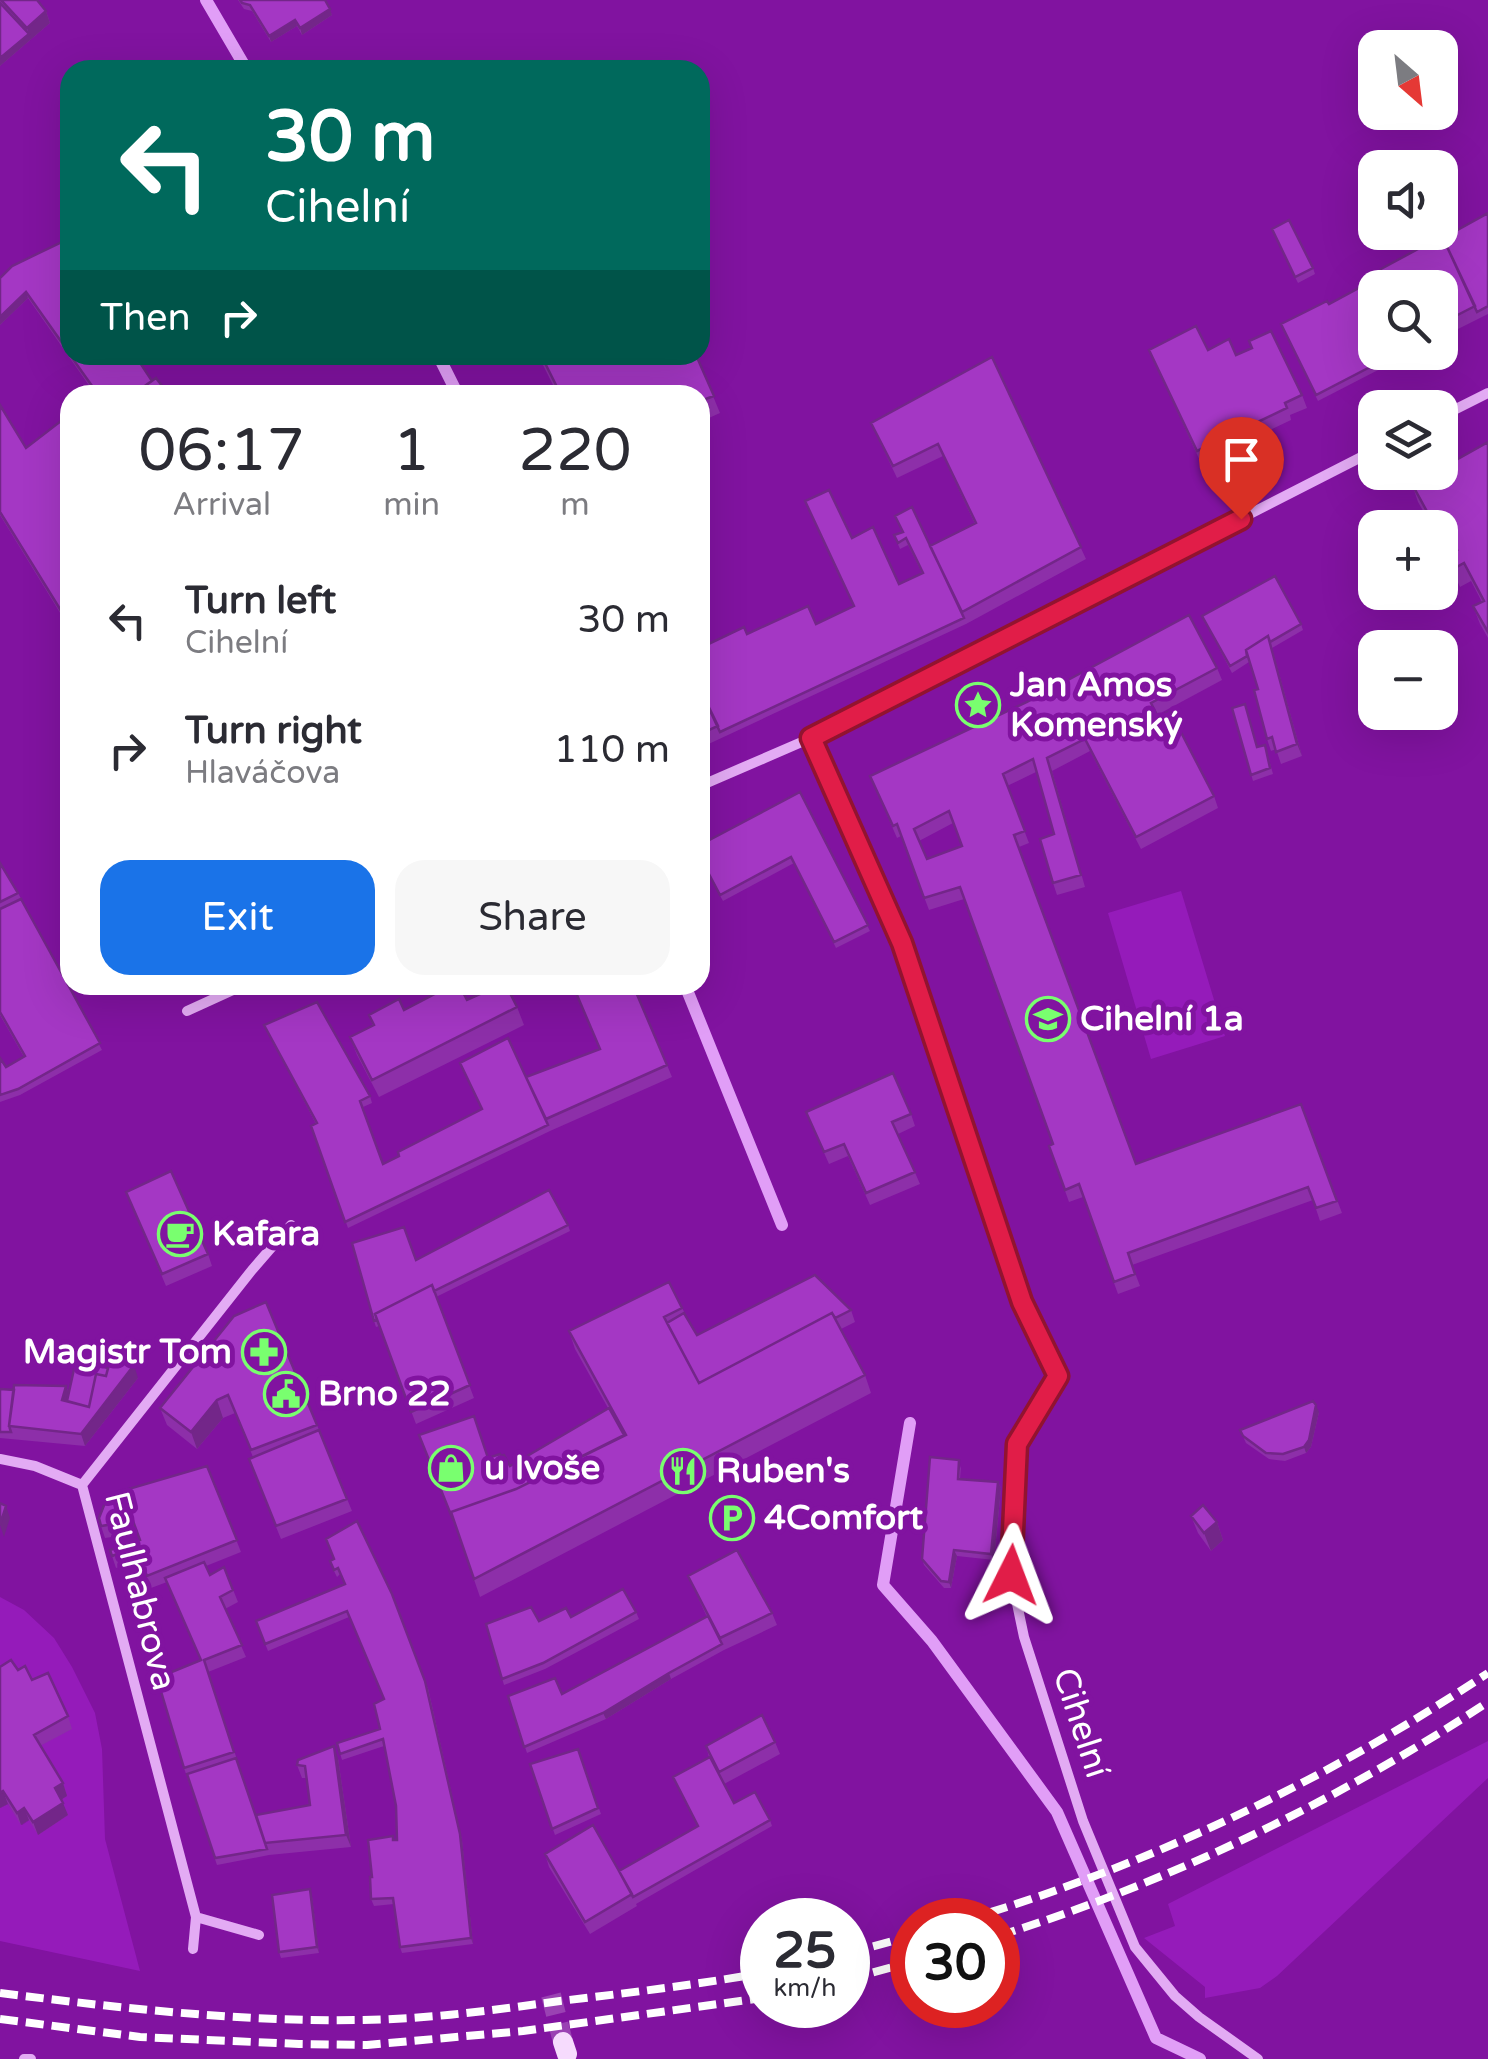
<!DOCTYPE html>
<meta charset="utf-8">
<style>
:root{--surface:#fff;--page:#f7f7f7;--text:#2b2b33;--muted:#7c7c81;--accent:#1a73e8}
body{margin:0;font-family:"Varela Round",sans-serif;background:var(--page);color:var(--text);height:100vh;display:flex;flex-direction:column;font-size:38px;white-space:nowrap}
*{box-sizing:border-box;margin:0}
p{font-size:32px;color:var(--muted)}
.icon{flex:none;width:55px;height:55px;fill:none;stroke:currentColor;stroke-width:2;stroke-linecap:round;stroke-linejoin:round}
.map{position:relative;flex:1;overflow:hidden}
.details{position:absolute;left:60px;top:385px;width:650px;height:610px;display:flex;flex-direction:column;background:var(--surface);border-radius:30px;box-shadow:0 10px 40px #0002}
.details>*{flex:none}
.hud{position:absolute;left:60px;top:60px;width:650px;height:305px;border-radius:30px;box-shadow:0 10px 40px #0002;background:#00695c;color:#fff;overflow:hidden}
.needle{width:65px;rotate:152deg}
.controls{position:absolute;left:1358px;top:30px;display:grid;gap:20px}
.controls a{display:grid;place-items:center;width:100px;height:100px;border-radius:20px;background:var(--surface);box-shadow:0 10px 40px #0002;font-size:50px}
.speed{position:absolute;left:740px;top:1898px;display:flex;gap:20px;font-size:50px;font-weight:700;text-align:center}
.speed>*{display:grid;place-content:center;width:130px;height:130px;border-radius:50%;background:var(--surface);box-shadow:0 10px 40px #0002;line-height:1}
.speed small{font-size:25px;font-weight:400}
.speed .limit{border:15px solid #d22;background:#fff;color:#111}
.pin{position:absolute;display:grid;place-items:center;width:85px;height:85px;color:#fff;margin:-102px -42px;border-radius:50% 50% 50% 0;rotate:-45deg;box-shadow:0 0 10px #0007}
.pin .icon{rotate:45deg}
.me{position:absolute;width:110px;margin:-55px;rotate:3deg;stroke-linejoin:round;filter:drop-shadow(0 0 8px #0008)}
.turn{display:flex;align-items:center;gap:35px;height:210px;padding:0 40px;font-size:45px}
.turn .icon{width:130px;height:130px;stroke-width:2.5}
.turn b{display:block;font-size:70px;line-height:85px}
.then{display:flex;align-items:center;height:95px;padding:0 40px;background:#0003;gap:20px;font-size:38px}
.eta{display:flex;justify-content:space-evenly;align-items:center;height:170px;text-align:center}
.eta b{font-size:60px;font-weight:600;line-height:70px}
.primary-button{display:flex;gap:20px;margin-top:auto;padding:20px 40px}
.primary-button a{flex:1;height:115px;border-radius:30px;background:var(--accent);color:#fff;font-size:40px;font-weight:600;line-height:115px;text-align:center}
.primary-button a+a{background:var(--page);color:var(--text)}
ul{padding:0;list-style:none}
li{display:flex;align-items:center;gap:30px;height:130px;padding:0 40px}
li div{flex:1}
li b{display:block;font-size:38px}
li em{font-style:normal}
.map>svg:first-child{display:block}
.green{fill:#951bba}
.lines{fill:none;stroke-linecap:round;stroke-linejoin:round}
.stream{stroke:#e19ef7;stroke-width:12}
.secondary-tunnel{stroke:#9a42b3;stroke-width:20;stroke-dasharray:20 10;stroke-linecap:butt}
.street{stroke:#e3abf4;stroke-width:10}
.secondary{stroke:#f6dbfd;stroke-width:20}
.rail{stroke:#fff;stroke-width:8;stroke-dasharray:18 8;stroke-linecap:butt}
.wall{fill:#8d2fa9;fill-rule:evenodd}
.shaded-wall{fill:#732689}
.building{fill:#a437c4;stroke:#732689;stroke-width:2.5;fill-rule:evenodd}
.route-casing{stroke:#92132f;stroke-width:25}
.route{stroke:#e11d48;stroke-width:18}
.labels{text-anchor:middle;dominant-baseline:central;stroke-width:10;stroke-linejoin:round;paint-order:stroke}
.poi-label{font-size:35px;font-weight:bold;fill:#fff;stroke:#8113a0;text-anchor:start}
.street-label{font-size:35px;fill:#fff;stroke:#8113a0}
</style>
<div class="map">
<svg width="1488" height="2059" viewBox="0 0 1488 2059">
<rect width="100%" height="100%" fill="#8113a0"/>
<path class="green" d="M1181 891 1225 1036 1151 1059 1108 913Z
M0 1597 24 1610 54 1638 72 1667 95 1713 102 1749 105 1839 140 1971 0 1941V1808L8 1804 22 1825 67 1795 0 1682Z
M1488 1741V1778L1277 1976 1260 1988 1205 1998V1987L1144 1938 1175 1926 1168 1904Z"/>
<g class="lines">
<path class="stream" d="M206 0 247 70
M438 355 458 395
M685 985 782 1225
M910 1423 883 1585 932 1641 1057 1812 1156 2038 1200 2059"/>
<path class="secondary-tunnel" d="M551 1995 563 2042"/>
<path class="street" d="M1440 417 1488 393
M811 738 901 943 991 1202 1022 1302 1058 1376 1017 1444 1011 1575 1024 1637 1083 1821 1135 1947 1175 1996 1199 2017 1258 2059
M700 786 811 738 1375 450
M187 1011 244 985
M0 1459 35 1466 82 1485
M82 1485 196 1917 193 1949
M82 1485 252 1270 291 1225
M196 1917 259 1935
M24 2059H31"/>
<path class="secondary" d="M563 2042 567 2054"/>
<path class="rail" d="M965 1920C1150 1865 1327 1780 1488 1673
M998 1936C1169 1882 1338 1801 1488 1702
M848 1953 912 1936
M848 1979 912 1962
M0 1993C120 2008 241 2022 363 2020 429 2019 495 2010 560 2001 628 1993 695 1985 762 1973
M0 2019 140 2037 299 2044 367 2045 523 2031 762 1998"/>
</g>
<path class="wall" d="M0 0H39L38 1 46 11 50 23 0 66Z
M238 0H325L332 15 302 35 297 26 271 42 252 11 244 9Z
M1488 213V314L1440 338V288L1375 352H1413L1318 401 1283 330 1383 275 1443 238Z
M1274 235 1313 268 1315 274 1298 283Z
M12 266 70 355 152 381 95 394 28 298 0 325V278Z
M1149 350H1208L1236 355 1302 395 1307 408 1290 415 1291 420 1201 463Z
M538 355H696L720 413 700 422V395H558Z
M992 357 1086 559 966 624 700 748V648L747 634 816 624 854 606 852 538 899 584 922 573 908 545 900 549 894 535 902 532 932 550 975 524 943 456 897 478 871 423Z
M0 405 26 448 70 414V629L0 515Z
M1488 442V638L1480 624 1473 606 1482 602 1471 581 1460 587 1446 555 1455 551 1444 530 1440 533V528H1433L1418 502 1412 484Z
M1202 616 1301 624 1303 630 1272 648 1302 756 1281 764 1276 749 1271 751 1267 739 1258 689 1249 662 1232 673Z
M1217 668 1222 680 1157 715 1214 796 1218 808 1141 849 1090 751 1052 771 1085 887 1057 895 1053 883 1054 834 1036 772 1007 786 1029 843 1019 847 1136 1164 1301 1104 1342 1213 1320 1221 1313 1200 1132 1265 1140 1286 1118 1294 1083 1197 1069 1202 1049 1146 1053 1144 964 899 929 910 901 836 897 838 870 776ZM953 823 962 846 927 859 919 841Z
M1232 708 1257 747 1265 745 1273 774 1253 781Z
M800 792 870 931 836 948 794 863 723 901 700 859V845Z
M0 863 18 893 102 1050 20 1095 0 1102V1058L6 1067 24 1057 0 1015Z
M467 1000 517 1007 524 1025 379 1097 357 1055 350 1037 373 1026 369 1015Z
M264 1025 370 1096 372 1103 363 1107 383 1164 482 1110 527 1079 667 1065 672 1077 550 1131 348 1228 311 1126 316 1124Z
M806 1112 911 1114 915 1126 898 1134 920 1184 870 1205 848 1156 829 1164Z
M126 1192 208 1254 212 1266 166 1286Z
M568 1225 570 1231 436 1297 474 1398 416 1424 379 1326 376 1327 374 1321 416 1260Z
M682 1308 697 1335 851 1310 855 1322 841 1329 865 1375 871 1393 480 1597 455 1524 488 1458 510 1466 608 1408 575 1349 569 1331Z
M234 1316 317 1425 352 1511 281 1539 253 1471V1457L235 1413 223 1418 197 1449 167 1425 160 1408Z
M138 1378 85 1446 0 1438V1389L14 1390 66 1386 69 1394Z
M1319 1412 1311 1447 1306 1453 1285 1461 1269 1459 1246 1443 1240 1430Z
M207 1466 241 1552 206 1566 210 1575 224 1567 238 1602 225 1609 246 1657 208 1672 260 1829 310 1805 307 1778H302L297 1765 338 1758 351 1847 269 1855 217 1865 184 1768 201 1660 167 1582 151 1588 140 1559 116 1568 110 1550 140 1540 138 1533 105 1538 101 1526Z
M961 1466 960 1479 998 1482 1001 1488 994 1560 957 1556 951 1588H944L924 1565 922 1559Z
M1191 1516 1217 1522 1223 1540 1211 1551 1198 1533Z
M334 1559 428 1688 462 1840 473 1944 402 1953 400 1947 394 1904 374 1906 371 1899 372 1877 393 1836 394 1840H397L396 1806 384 1746 342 1760 337 1743 380 1729 384 1699 349 1617 268 1651 256 1621 345 1584 340 1574 337 1577 332 1567Z
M688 1576 772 1613 777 1625 724 1650 671 1679 606 1719 527 1753 508 1696 562 1694 707 1617Z
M636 1612 639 1619 545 1669 504 1685 486 1624Z
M18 1670 32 1680 68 1716 72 1729 40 1746 63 1783 67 1796 61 1800 68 1815 38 1835 29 1820 21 1825 8 1804 0 1808Z
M775 1742 780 1754 724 1784 734 1803 770 1820 772 1826 636 1904 637 1906 590 1934 549 1867 545 1854 619 1871 697 1826 673 1777 709 1757 706 1746Z
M578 1749 601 1814 555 1835 530 1764Z
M312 1896 319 1953 281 1958 279 1952Z"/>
<path class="shaded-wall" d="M330 9 332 15 302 35 300 28Z
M46 11 50 23 0 66V58L29 34 27 28Z
M295 20 297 26 271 42 269 36Z
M26 292 28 298 0 325V317Z
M1437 512 1444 530 1440 533V528H1434L1430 517Z
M1268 636 1272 649 1302 756 1297 744Z
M134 1365 138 1378 85 1446 81 1434Z
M66 1386 71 1398 66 1412 62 1400Z
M217 1400 223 1418 197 1449 191 1432Z
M1316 1405 1319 1412 1311 1447 1306 1453 1304 1447Z
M998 1482 1001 1488 994 1560 991 1554Z
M6 1506 10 1518 4 1537 0 1525Z
M1217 1522 1223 1540 1211 1551 1204 1533Z
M954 1550 957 1556 951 1588 949 1582Z
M669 1673 671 1679 606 1719 603 1713Z
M425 1681 462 1840 473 1944 471 1938Z
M334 1746 338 1758 351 1847 346 1835Z
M63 1783 67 1796 59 1801 55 1788Z
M3 1791 8 1804 0 1808V1793Z
M63 1803 68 1815 38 1835 33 1822Z
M24 1808 29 1820 21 1825 17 1813Z
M310 1889 312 1896 319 1953 317 1947Z"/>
<path class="building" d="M1 0H37L46 11 27 28Z
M240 0H325L330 9 300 28 295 20 269 36 250 5 242 3Z
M0 3 29 34 0 58Z
M1488 213V306L1477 312 1443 238Z
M1289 220 1313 268 1295 277 1272 229Z
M1442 236 1475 306 1440 324V288H1390L1381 269Z
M70 238V354L26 292 0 317V278L12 266Z
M1383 275 1389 288H1375V352H1399L1316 395 1281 324 1327 301 1329 304Z
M1196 326 1208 350 1229 339 1236 355 1252 348 1249 341 1271 331 1302 395 1285 403 1287 408 1197 451 1149 350Z
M70 355H135L152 381 132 395H94L97 393Z
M541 355H696L714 396 700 401V395H561Z
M992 357 1081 547 962 612 930 546 976 523 938 444 893 466 871 423Z
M156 378 169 395H132Z
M0 405 26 448 70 414V495L67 497 70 501V614L66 616 68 622 0 512Z
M1488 442V632L1473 606 1484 601 1464 563 1453 569 1446 555 1457 550 1437 512 1430 517 1412 484 1433 472H1440V469Z
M829 490 852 538 873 527 899 584 923 573 906 538 898 543 894 535 903 532 895 516 912 507 964 618 720 732 700 689V648L744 627 747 634 808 606 816 624 854 606 805 501Z
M1275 576 1301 624 1270 642 1268 636 1246 650 1247 656 1230 666 1202 616Z
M1189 615 1217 668 1151 703 1158 717 1170 711 1214 796 1136 837 1085 739 1047 758 1081 875 1053 883 1040 839 1054 834 1033 759 1003 774 1025 831 1014 835 1136 1164 1301 1104 1337 1201 1316 1208 1308 1187 1128 1253 1135 1274 1114 1282 1079 1184 1065 1190 1049 1146 1053 1144 960 887 924 898 897 824 893 826 870 776 1027 702ZM949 811 962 846 927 859 914 829Z
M1268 636 1297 744 1276 752 1272 737 1267 739 1254 690 1258 689 1246 650Z
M700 689 718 726 700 734Z
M1245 704 1257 747 1265 745 1270 768 1251 775 1232 708Z
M800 792 868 925 834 942 791 857 720 895 700 857V845Z
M0 863 18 893 0 902Z
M21 899 100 1043 18 1089 0 1095V1058L6 1067 25 1056 0 1012V909Z
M452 985H459L467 1000 500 985H506L517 1007 372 1080 350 1037 374 1025 369 1015 399 999 404 1010Z
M580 985H633L667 1065 546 1119 526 1077 600 1049 574 988Z
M317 1002 370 1096 360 1101 383 1164 399 1156 398 1152 482 1109 460 1063 508 1038 548 1125 345 1222 311 1126 317 1123 264 1025Z
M893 1073 911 1114 892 1122 915 1172 866 1193 844 1144 824 1152 806 1112Z
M171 1171 208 1254 162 1274 126 1192Z
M549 1190 568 1225 434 1291 432 1285 375 1314 377 1320 374 1321 352 1243 404 1227 416 1260Z
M815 1275 851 1310 835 1318 832 1313 699 1383 667 1323 684 1313 697 1335Z
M669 1282 682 1308 664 1317 699 1383 832 1313 865 1375 474 1579 451 1512 516 1489 626 1435 569 1331Z
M432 1285 470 1385 411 1412 375 1314Z
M266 1302 317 1425 251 1450 228 1395 217 1400 191 1432 160 1408 234 1316Z
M76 1360 108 1368 106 1376 96 1374 89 1407 67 1401Z
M110 1361 134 1365 81 1434 9 1426 14 1385 66 1386 62 1400 89 1407 96 1374 106 1376Z
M0 1389 14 1390 9 1426 11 1432H0Z
M1313 1401 1316 1405 1309 1440 1304 1447 1283 1454 1266 1453 1243 1436 1240 1430Z
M609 1408 624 1435 516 1489 451 1512 453 1520 419 1435 474 1416 488 1458 500 1454 501 1456 504 1455 510 1466Z
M319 1430 347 1499 276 1526 249 1459Z
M930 1457 959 1460 958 1479 998 1482 991 1554 954 1550 949 1582 941 1581 922 1559Z
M207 1466 237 1540 147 1576 135 1547 112 1556 110 1550 140 1540 133 1521 101 1526 99 1518 108 1495Z
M0 1503 6 1506 0 1525Z
M1203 1505 1217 1522 1204 1533 1191 1516Z
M357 1521 392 1594 425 1681 460 1834 471 1938 400 1947 393 1898 371 1899 370 1877H372L368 1840 393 1836V1840H397L396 1806 383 1739 340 1754 337 1743 380 1729 374 1704 384 1699 347 1611 265 1644 256 1621 345 1584 338 1568 334 1570 330 1561 334 1559 326 1539Z
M737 1550 772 1613 720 1638 688 1576Z
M204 1562 210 1575 224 1567 233 1590 220 1597 242 1645 204 1660 234 1752 184 1768 157 1678 201 1660 165 1578Z
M623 1589 636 1612 543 1663 502 1679 486 1624 531 1607 539 1621 566 1608 571 1617Z
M708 1616 722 1644 669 1673 603 1713 524 1747 508 1696 555 1678 562 1694Z
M11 1660 18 1670 25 1666 32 1680 48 1673 68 1716 34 1735 63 1783 55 1788 63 1803 33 1822 24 1808 17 1813 3 1791 0 1793V1667Z
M762 1715 775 1742 719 1772 706 1746Z
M334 1746 346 1835 265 1843 256 1815 310 1805 305 1766 297 1765 298 1760Z
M578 1749 598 1808 552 1829 530 1764Z
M710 1757 734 1803 755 1792 770 1820 633 1897 619 1871 698 1826 673 1777Z
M236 1758 267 1849 215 1858 187 1774Z
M593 1825 632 1894 585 1922 545 1854Z
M310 1889 317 1947 279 1952 272 1895Z"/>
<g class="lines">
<defs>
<path id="route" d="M1011 1575 1017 1444 1058 1376 1022 1302 902 943 811 738 1241 519"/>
</defs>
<use href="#route" class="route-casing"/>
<use href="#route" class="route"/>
</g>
<defs>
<symbol id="sight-ring" viewBox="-11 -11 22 22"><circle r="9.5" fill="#8113a0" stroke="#79ff6f" stroke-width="1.5"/><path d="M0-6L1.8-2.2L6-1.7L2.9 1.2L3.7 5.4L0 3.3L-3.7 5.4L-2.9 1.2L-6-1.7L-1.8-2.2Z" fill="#79ff6f"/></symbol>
<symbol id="school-ring" viewBox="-11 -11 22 22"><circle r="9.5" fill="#8113a0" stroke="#79ff6f" stroke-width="1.5"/><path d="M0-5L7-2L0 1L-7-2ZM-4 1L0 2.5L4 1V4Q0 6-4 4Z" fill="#79ff6f"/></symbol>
<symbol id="cafe-ring" viewBox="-11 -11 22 22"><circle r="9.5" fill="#8113a0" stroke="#79ff6f" stroke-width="1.5"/><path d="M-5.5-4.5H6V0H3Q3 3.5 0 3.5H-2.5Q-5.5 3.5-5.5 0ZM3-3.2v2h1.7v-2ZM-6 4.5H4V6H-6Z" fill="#79ff6f"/></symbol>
<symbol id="pharmacy-ring" viewBox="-11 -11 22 22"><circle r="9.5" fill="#8113a0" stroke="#79ff6f" stroke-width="1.5"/><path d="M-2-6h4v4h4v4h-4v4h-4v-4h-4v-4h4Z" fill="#79ff6f"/></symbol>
<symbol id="civic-ring" viewBox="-11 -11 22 22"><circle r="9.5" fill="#8113a0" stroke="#79ff6f" stroke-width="1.5"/><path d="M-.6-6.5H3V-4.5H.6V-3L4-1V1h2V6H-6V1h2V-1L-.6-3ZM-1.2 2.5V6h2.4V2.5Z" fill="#79ff6f"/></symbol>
<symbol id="shop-ring" viewBox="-11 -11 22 22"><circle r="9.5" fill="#8113a0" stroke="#79ff6f" stroke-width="1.5"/><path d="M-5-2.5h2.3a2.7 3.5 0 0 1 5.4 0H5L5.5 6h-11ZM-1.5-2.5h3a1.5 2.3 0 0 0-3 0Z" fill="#79ff6f"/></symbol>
<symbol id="restaurant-ring" viewBox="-11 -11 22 22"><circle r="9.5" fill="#8113a0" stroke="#79ff6f" stroke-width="1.5"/><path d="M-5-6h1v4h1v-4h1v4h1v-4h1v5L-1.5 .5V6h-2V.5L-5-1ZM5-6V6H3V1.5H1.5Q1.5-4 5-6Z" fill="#79ff6f"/></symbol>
<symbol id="parking-ring" viewBox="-11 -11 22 22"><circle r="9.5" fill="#8113a0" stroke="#79ff6f" stroke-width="1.5"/><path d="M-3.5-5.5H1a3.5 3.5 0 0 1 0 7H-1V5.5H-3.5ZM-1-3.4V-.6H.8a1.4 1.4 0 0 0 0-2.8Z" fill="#79ff6f"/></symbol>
</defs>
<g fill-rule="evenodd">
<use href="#sight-ring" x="953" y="680" width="50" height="50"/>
<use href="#school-ring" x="1023" y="994" width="50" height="50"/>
<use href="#cafe-ring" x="155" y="1209" width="50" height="50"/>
<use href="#pharmacy-ring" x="239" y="1327" width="50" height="50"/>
<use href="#civic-ring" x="261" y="1369" width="50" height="50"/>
<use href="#shop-ring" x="426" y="1443" width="50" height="50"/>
<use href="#restaurant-ring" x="658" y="1446" width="50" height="50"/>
<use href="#parking-ring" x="707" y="1493" width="50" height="50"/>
</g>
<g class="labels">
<g class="poi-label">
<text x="1010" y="685">Jan Amos<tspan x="1010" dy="40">Komenský</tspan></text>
<text x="1080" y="1019">Cihelní 1a</text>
<text x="212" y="1234">Kafara</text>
<text x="232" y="1352" text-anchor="end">Magistr Tom</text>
<text x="318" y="1394">Brno 22</text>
<text x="484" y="1468">u Ivoše</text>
<text x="716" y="1471">Ruben's</text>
<text x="764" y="1518">4Comfort</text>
</g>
<g class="street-label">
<text transform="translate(140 1591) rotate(76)">Faulhabrova</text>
<text transform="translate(1081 1723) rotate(72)">Cihelní</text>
</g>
</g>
</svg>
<div class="controls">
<a><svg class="needle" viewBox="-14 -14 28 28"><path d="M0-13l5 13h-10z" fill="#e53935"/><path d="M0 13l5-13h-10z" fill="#7c7c81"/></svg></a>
<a><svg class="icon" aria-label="sound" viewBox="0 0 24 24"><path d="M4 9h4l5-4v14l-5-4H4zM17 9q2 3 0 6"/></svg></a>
<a><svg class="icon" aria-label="search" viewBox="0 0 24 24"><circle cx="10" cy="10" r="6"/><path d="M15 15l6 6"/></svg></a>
<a><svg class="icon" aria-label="layers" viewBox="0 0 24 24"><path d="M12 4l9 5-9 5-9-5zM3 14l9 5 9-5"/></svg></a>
<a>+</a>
<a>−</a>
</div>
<div class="speed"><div>25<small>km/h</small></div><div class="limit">30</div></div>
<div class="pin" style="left:1241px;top:519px;background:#d93025"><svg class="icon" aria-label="arrive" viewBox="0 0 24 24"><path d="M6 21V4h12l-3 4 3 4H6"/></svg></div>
<svg class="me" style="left:1011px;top:1575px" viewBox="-20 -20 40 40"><path d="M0-17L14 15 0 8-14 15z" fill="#e11d48" stroke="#fff" stroke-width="4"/></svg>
<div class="hud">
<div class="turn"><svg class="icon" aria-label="left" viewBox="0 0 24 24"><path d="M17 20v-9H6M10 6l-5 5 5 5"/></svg><div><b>30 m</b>Cihelní</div></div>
<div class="then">Then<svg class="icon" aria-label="right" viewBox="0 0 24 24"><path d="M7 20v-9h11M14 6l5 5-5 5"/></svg></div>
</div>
<section class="details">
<div class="eta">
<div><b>06:17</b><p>Arrival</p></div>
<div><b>1</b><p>min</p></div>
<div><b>220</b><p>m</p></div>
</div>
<ul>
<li><svg class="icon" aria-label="left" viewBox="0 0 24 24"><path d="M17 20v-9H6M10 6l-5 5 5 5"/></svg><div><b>Turn left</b><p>Cihelní</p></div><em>30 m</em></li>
<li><svg class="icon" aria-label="right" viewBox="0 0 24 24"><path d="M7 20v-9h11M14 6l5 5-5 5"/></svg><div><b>Turn right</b><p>Hlaváčova</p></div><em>110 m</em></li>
</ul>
<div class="primary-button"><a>Exit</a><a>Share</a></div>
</section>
</div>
